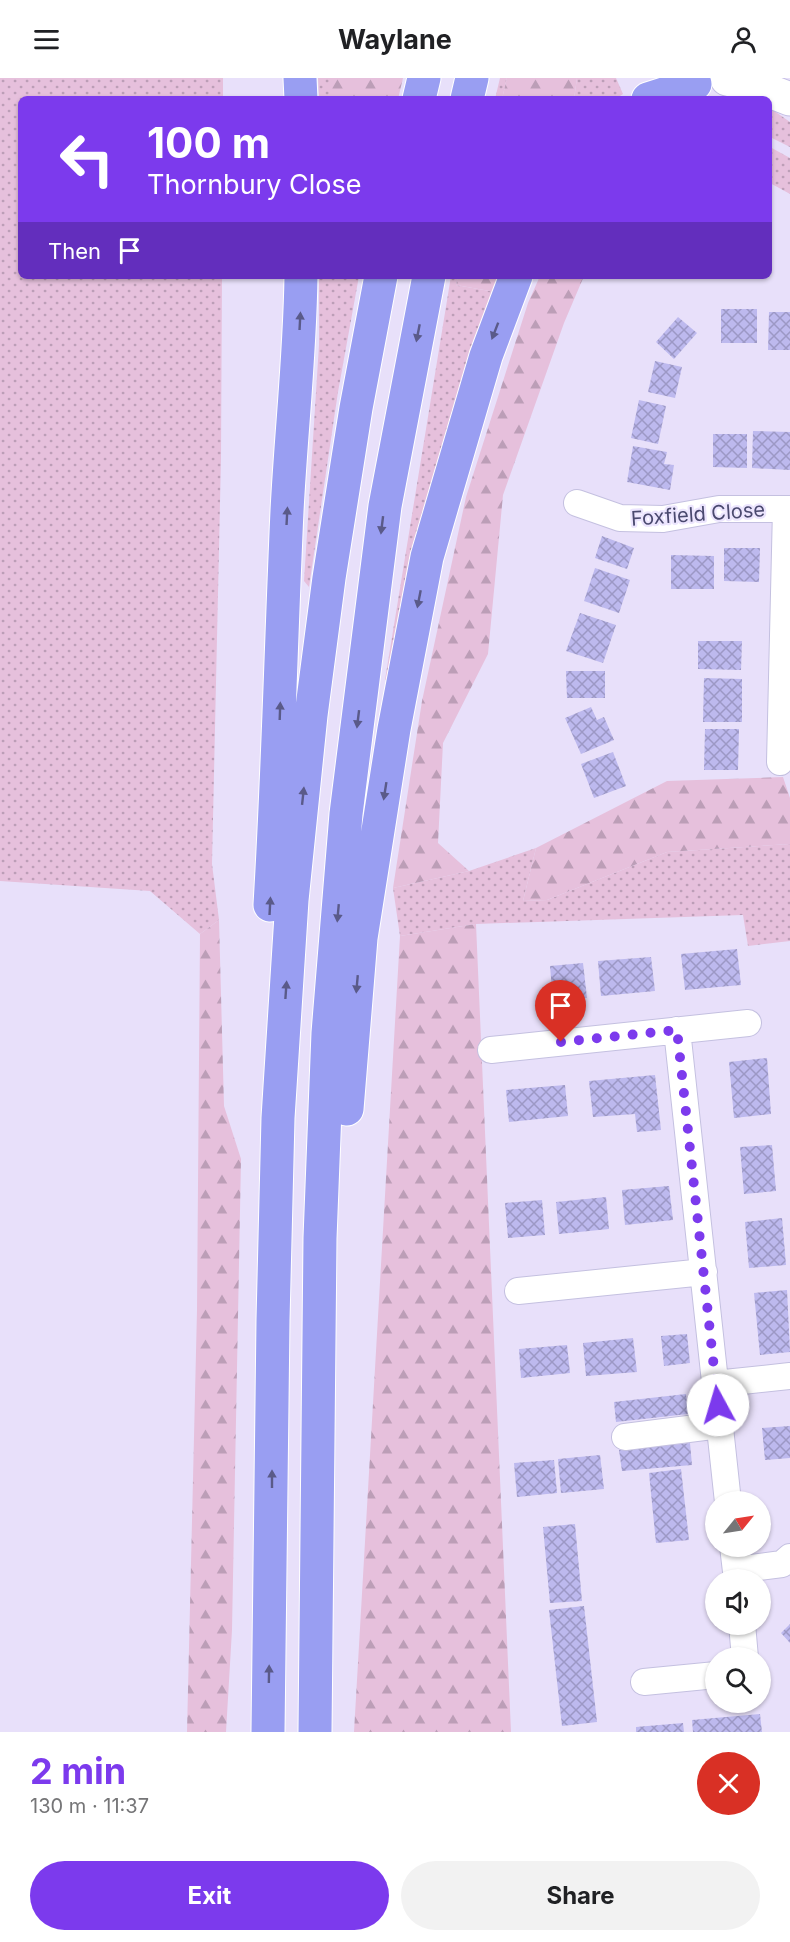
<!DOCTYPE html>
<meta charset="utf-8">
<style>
:root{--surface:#fff;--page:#f2f2f2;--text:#202124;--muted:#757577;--accent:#7c3aed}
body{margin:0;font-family:Inter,sans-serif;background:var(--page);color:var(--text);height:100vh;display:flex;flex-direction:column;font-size:22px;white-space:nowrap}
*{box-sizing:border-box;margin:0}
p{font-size:20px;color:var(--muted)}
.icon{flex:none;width:33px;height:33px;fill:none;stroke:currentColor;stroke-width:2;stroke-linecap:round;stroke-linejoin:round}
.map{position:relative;height:1654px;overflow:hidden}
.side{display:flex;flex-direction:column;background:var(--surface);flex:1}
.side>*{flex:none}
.hud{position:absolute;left:18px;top:18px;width:754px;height:183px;border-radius:9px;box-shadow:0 2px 4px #0004;background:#7c3aed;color:#fff;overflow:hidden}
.needle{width:39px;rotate:60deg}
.controls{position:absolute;left:705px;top:1413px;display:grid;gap:12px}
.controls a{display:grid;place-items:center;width:66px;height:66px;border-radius:50%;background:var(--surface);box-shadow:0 2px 4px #0004;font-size:30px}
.pin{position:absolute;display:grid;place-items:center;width:51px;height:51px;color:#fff;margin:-62px -26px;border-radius:50% 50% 50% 0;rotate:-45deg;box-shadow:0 0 6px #0007}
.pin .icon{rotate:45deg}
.me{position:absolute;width:66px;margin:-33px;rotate:354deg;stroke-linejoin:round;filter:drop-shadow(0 0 4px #0008)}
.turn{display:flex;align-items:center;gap:21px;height:126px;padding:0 30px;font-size:27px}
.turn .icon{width:78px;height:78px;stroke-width:2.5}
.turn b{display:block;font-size:42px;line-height:51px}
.then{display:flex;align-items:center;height:57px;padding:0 30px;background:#0003;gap:12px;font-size:22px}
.round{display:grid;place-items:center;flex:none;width:63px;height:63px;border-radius:32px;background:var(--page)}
.head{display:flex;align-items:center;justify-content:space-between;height:102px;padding:0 30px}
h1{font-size:36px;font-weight:700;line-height:45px;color:var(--accent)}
.primary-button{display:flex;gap:12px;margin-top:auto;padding:12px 30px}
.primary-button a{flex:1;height:69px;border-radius:36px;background:var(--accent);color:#fff;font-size:24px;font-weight:700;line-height:69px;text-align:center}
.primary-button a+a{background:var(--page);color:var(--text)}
header{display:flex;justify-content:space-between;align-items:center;height:78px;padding:0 30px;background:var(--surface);font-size:27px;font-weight:700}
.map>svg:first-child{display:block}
.grass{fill:url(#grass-dots)}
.forest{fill:url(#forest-firs)}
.building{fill:url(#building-cross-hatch)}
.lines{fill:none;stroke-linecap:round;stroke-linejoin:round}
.street-casing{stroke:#c4c0e0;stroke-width:28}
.secondary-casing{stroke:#c3bde4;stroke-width:35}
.highway-casing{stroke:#fff;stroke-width:35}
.street{stroke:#fff;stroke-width:26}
.secondary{stroke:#fff;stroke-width:33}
.highway{stroke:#999ef2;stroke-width:33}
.oneway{fill:#5a5a89}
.route{stroke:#7c3aed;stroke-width:10;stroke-dasharray:0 18}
.labels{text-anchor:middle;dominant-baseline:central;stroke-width:4.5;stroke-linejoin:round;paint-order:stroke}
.street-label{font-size:20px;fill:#4a496f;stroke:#ece5fe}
</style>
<header><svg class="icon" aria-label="menu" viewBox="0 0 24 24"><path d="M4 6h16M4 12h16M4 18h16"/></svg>Waylane<svg class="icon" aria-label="person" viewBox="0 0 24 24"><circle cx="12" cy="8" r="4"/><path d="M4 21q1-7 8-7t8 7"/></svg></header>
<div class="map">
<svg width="790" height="1654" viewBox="0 0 790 1654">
<defs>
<pattern id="grass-dots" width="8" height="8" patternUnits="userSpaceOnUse" patternTransform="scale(1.5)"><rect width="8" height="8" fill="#e6c0dc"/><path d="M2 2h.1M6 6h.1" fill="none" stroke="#bc9eb7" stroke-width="1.8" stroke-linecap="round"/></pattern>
<pattern id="forest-firs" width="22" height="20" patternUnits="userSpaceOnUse" patternTransform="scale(1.5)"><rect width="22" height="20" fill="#e6c0dc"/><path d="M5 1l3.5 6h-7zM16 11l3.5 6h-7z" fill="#bc9eb7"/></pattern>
<pattern id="building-cross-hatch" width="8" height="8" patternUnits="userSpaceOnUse" patternTransform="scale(1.5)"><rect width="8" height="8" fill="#bdb9ee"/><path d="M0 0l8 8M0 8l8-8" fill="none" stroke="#9c98c5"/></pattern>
</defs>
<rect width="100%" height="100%" fill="#e8e0fa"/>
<path class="grass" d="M0 0H223V21H21V198H222L221 380 212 786 219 842 200 856 150 813 0 803Z
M318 0H330V21H319Z
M500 0H507L502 21H495Z
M577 0H616L623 16 615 21H574Z
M770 30 790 44V69L770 59Z
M770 69 790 80V116L770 105Z
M319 198H359L338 314 309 509 304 503 319 267Z
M451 198H458L456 207 495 214 391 603 385 602Z
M790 766V863L748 868 743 837 476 846 400 858 393 810 469 793 536 770 523 823 547 822 667 774Z"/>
<path class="forest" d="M330 0H403L398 21H330Z
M507 0H577L574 21H502Z
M458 198H502L495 214 456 207Z
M540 198H584L564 245 503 417 488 576 443 665 438 765 469 793 393 810 422 623 466 419 528 225Z
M783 699 790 720V766L667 774 547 822 523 823 536 770 667 703Z
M219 842 224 1028 241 1081 232 1552 226 1654H187L197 1232 200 856Z
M476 846 511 1654H354L400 858Z"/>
<path class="building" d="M721 231H757V265H721Z
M769 234H790V272H768Z
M678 239 697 255 674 281 656 264Z
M655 283 682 289 675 320 648 314Z
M639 322 666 328 658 366 631 360Z
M753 353 790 354V392L752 390Z
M713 356H747V390L713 389Z
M633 368 667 374 664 386 674 387 670 412 627 404Z
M602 458 634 470 627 491 595 480Z
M724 470H760L759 504 724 503Z
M671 477 714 478V511H671Z
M595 490 630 502 619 535 584 523Z
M580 535 616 547 603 585 566 573Z
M698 563H742L741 592 698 591Z
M566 593H605V620H567Z
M704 600 742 601V644H703Z
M591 629 597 642 604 639 614 662 581 676 565 640Z
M705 651H739L738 692H704Z
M613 674 626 708 594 720 581 686Z
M737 871 741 907 685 912 681 876Z
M651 879 655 913 601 918 598 883Z
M583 885 587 920 553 923 550 888Z
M767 980 771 1036 734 1040 729 984Z
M655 997 661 1052 637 1054 635 1036 593 1039 589 1003Z
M565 1007 568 1038 509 1044 506 1012Z
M772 1067 776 1113 744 1116 740 1069Z
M669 1108 673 1142 625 1147 622 1112Z
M606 1119 609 1151 559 1156 556 1124Z
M542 1122 545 1157 508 1160 505 1125Z
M782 1140 786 1187 749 1190 745 1144Z
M787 1212 790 1274 760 1277 754 1215Z
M687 1256 690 1285 664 1288 661 1258Z
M633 1260 637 1294 586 1298 583 1265Z
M567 1267 570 1295 521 1300 519 1271Z
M686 1316 688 1336 616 1344 614 1324Z
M790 1348V1380L765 1382 762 1350Z
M690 1365 692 1387 622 1393 619 1372Z
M600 1377 604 1411 561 1415 558 1381Z
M554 1382 557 1415 517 1419 514 1385Z
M681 1391 689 1462 656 1465 649 1395Z
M575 1446 582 1523 550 1525 543 1449Z
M584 1528 597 1644 562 1648 549 1532Z
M790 1546V1565L781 1555Z
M760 1636 762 1654H693L692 1642Z
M683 1645 684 1654H636V1649Z"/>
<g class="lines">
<defs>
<path id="street" d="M577 425 620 440 663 441 719 431H790
M780 684 786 431
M677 952 728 1424
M491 972 748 945
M518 1213 704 1194
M715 1306 790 1298
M625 1359 720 1347
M733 1468 737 1502
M736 1492 782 1486 790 1479
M742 1546 745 1580
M644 1604 716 1597"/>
<path id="secondary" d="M727 1 759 9 790 21"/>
<path id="highway" d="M300 0 301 21
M419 21 424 0
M467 21 472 0
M648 21 695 6
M270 827C278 696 281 565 287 433 291 355 300 277 301 198
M347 1031 361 860 394 651 427 479 486 278 516 198
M268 1654 273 1242 278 1040 292 822 311 637 329 500 356 330 381 198
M315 1654 320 1160 328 955 346 736 385 428 429 198"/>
</defs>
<use href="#street" class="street-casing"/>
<use href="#secondary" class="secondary-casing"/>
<use href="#highway" class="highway-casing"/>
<use href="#street" class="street"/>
<use href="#secondary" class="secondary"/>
<use href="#highway" class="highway"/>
</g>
<defs><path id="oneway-solid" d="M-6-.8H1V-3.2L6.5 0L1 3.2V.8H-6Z" transform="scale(1.5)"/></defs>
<g class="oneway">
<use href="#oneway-solid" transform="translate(300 243) rotate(-87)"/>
<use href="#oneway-solid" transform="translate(495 253) rotate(111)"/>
<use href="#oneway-solid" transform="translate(418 255) rotate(101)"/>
<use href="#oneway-solid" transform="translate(287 438) rotate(-87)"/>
<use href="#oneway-solid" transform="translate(382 447) rotate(97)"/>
<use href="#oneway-solid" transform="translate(419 521) rotate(101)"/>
<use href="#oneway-solid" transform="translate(280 633) rotate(-88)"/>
<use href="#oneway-solid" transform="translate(358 641) rotate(97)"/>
<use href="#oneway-solid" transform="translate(385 713) rotate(99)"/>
<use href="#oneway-solid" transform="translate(303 718) rotate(-84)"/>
<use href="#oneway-solid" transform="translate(270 828) rotate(-87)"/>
<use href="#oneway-solid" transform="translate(338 835) rotate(95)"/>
<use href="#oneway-solid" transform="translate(357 906) rotate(95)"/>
<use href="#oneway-solid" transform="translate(286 912) rotate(-86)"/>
<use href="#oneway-solid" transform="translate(272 1401) rotate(-90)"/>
<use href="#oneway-solid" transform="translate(269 1596) rotate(-89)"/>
</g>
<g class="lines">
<path class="route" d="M561 964 677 952 718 1327"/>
</g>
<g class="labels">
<g class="street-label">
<text transform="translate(698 436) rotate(-4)">Foxfield Close</text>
</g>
</g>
</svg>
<div class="controls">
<a><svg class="needle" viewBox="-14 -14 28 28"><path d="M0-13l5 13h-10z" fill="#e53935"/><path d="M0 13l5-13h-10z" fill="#757577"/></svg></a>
<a><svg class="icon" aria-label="sound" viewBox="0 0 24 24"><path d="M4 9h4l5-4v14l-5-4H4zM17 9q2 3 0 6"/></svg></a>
<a><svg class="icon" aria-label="search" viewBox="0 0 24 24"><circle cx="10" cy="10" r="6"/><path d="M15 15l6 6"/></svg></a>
</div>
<div class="pin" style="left:561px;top:964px;background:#d93025"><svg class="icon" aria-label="arrive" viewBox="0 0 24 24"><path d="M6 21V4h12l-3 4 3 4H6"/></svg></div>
<svg class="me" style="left:718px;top:1327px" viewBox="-20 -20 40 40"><circle r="19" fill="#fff"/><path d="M0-13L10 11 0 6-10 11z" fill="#7c3aed"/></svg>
<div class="hud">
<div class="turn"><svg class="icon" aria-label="left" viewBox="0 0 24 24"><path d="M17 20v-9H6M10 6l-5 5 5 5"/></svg><div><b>100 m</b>Thornbury Close</div></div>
<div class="then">Then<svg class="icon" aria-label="arrive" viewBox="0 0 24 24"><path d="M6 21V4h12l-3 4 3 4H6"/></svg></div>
</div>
</div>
<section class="side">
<div class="head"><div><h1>2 min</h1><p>130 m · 11:37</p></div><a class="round" style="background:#d93025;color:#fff"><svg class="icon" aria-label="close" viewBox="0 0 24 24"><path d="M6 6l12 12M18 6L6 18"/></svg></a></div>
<div class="primary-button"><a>Exit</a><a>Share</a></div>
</section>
